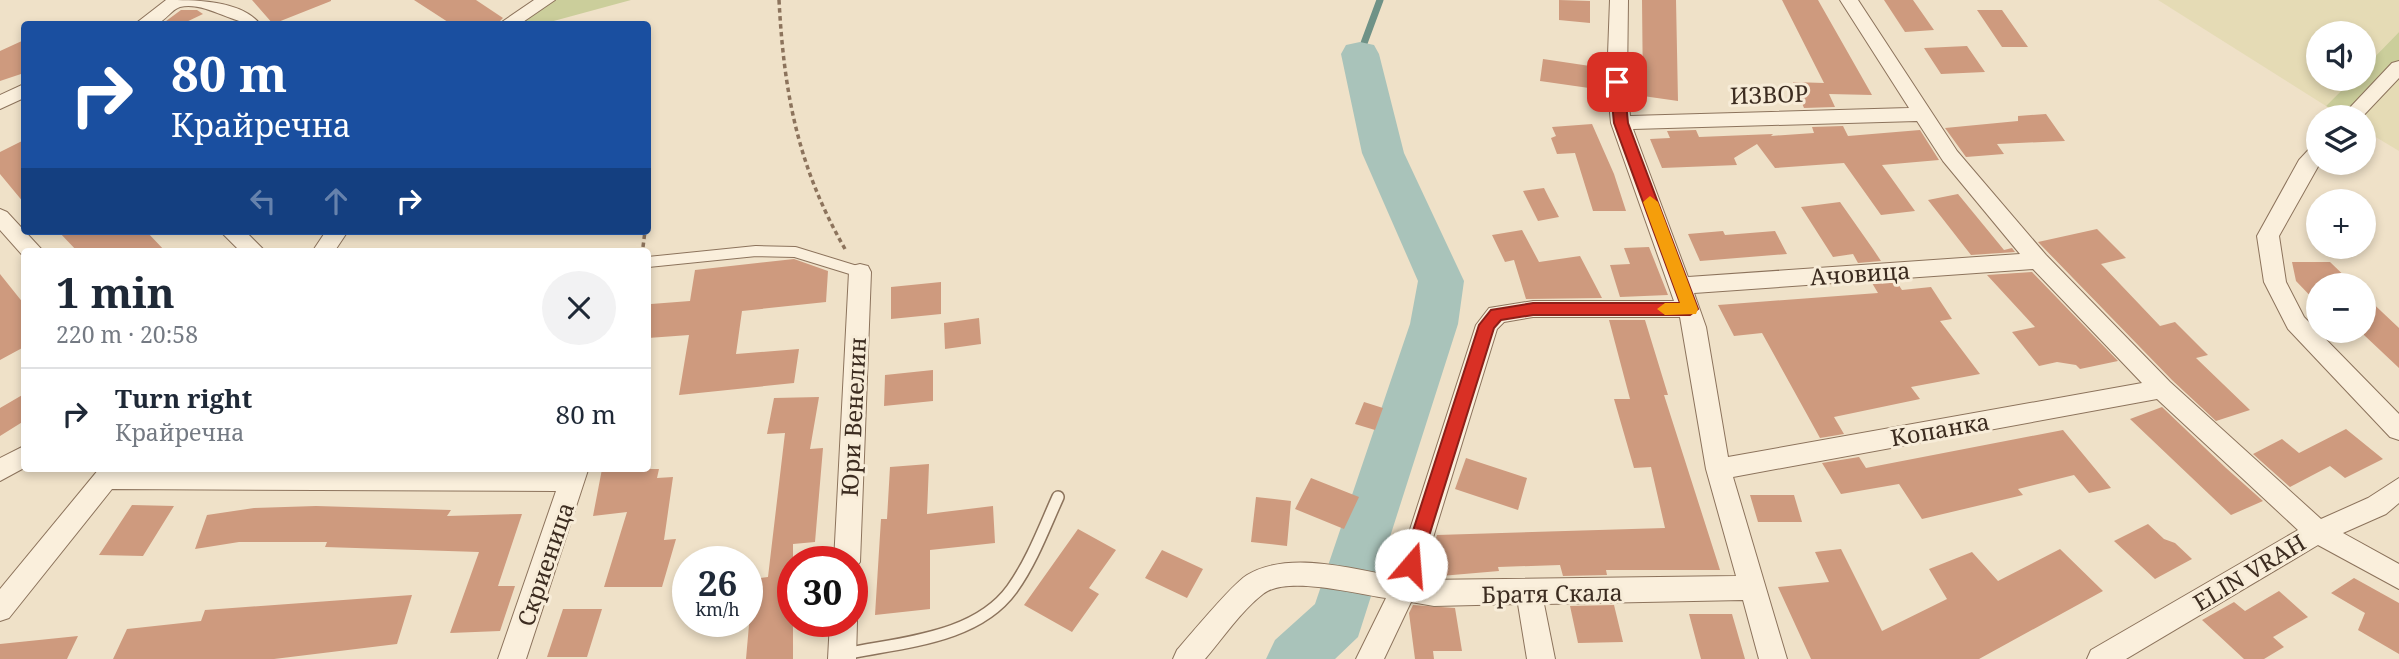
<!DOCTYPE html>
<meta charset="utf-8">
<style>
:root{--surface:#fff;--page:#f2f2f3;--text:#1f2937;--muted:#747a83;--line:#e0e1e3}
body{margin:0;font-family:"Noto Serif",serif;background:var(--page);color:var(--text);height:100vh;display:flex;flex-direction:column;font-size:26px;white-space:nowrap}
*{box-sizing:border-box;margin:0}
p{font-size:23px;color:var(--muted)}
.icon{flex:none;width:38px;height:38px;fill:none;stroke:currentColor;stroke-width:2;stroke-linecap:round;stroke-linejoin:round}
.map{position:relative;flex:1;overflow:hidden}
.details{position:absolute;left:21px;top:248px;width:630px;height:224px;display:flex;flex-direction:column;background:var(--surface);border-radius:7px;box-shadow:0 4px 10px #0003}
.details>*{flex:none}
.banner{position:absolute;left:21px;top:21px;width:630px;height:214px;border-radius:7px;box-shadow:0 4px 10px #0003;background:#1a4fa0;color:#fff;overflow:hidden}
.fabs{position:absolute;left:2306px;top:21px;display:grid;gap:14px}
.fabs a{display:grid;place-items:center;width:70px;height:70px;border-radius:50%;background:var(--surface);box-shadow:0 4px 10px #0003;font-size:35px}
.speed{position:absolute;left:672px;top:546px;display:flex;gap:14px;font-size:35px;font-weight:700;text-align:center}
.speed>*{display:grid;place-content:center;width:91px;height:91px;border-radius:50%;background:var(--surface);box-shadow:0 4px 10px #0003;line-height:1}
.speed small{font-size:18px;font-weight:400}
.speed .limit{border:10px solid #d22;background:#fff;color:#111}
.pin{position:absolute;display:grid;place-items:center;width:60px;height:60px;color:#fff;margin:-30px;border-radius:14px;box-shadow:0 4px 10px #0006}
.me{position:absolute;width:77px;margin:-38px;rotate:18deg;stroke-linejoin:round;filter:drop-shadow(0 0 5px #0008)}
.turn{display:flex;align-items:center;gap:24px;height:147px;padding:0 35px;font-size:32px}
.turn .icon{width:91px;height:91px;stroke-width:2.5}
.turn b{display:block;font-size:49px;line-height:60px}
.lanes{display:flex;align-items:center;height:66px;padding:0 35px;background:#0003;justify-content:center;gap:35px;direction:ltr}
.lanes .off{opacity:.35}
.round{display:grid;place-items:center;flex:none;width:74px;height:74px;border-radius:37px;background:var(--page)}
.head{display:flex;align-items:center;justify-content:space-between;height:119px;padding:0 35px}
h1{font-size:42px;font-weight:700;line-height:52px}
ul{padding:0;list-style:none}
li{display:flex;align-items:center;gap:21px;height:91px;padding:0 35px;border-top:2px solid var(--line)}
li div{flex:1}
li b{display:block;font-size:26px}
li em{font-style:normal}
.map>svg:first-child{display:block}
.farmland{fill:#e5dbb5}
.green{fill:#cbce9b}
.lines{fill:none;stroke-linecap:round;stroke-linejoin:round}
.stream{stroke:#6f9287;stroke-width:7}
.river{fill:#a9c3ba;fill-rule:evenodd}
.building{fill:#ce9a7e}
.service-far1-casing{stroke:#8c735c;stroke-width:12}
.service-casing{stroke:#8c735c;stroke-width:14}
.minor-casing{stroke:#8c735c;stroke-width:2}
.path{stroke:#8c735c;stroke-width:3.5;stroke-dasharray:4.5 3.5;stroke-linecap:butt}
.service-far1{stroke:#faefdc;stroke-width:10}
.service{stroke:#faefdc;stroke-width:11}
.minor{fill:#faefdc;fill-rule:evenodd}
.route{fill:#d93025;stroke:#8d1f18;stroke-width:2}
.slow{fill:#f59e0b}
.labels{text-anchor:middle;dominant-baseline:central;stroke-width:6;stroke-linejoin:round;paint-order:stroke}
.street-label{font-size:23px;fill:#3c2c20;stroke:#f7ecd8}
</style>
<div class="map">
<svg width="2399" height="659" viewBox="0 0 2399 659">
<rect width="100%" height="100%" fill="#efe1c8"/>
<path class="farmland" d="M2158 0H2399V32L2364 68V33H2319V79H2353L2326 106Z
M2399 77V151L2364 130V117H2361Z"/>
<path class="green" d="M549 0H631L550 22 508 21Z
M2399 32V77L2361 117H2345L2326 106 2353 79H2364V68Z"/>
<g class="lines">
<path class="stream" d="M1360 54 1380 0"/>
<path class="river" d="M1360 42 1374 45 1379 54 1404 153 1464 281 1458 324 1358 637 1335 659H1266L1275 640 1315 604 1410 324 1418 281 1362 153 1341 54 1346 45Z"/>
</g>
<path class="building" d="M252 0H331V1L273 24Z
M414 0H476L503 18 497 24H451Z
M1559 0 1590 1V23L1559 20Z
M1642 0H1676L1678 101 1643 96Z
M1782 0H1818L1872 95 1829 94 1835 107 1804 108 1793 82 1824 83Z
M1884 0H1913L1934 30 1905 32Z
M181 10H197L203 14 182 24H162Z
M1977 10H2002L2028 47H2002Z
M24 40V73L0 81V51Z
M1967 46 1985 72 1941 74 1924 48Z
M1543 59 1590 66 1589 88 1540 81Z
M2046 114 2065 141 1997 144 2004 154 1966 157 1945 128 2018 121V116Z
M1592 124 1614 174 1626 211H1593L1575 153 1557 154 1551 138 1556 136 1552 127Z
M1843 126 1848 136 1920 130 1939 160 1882 165 1915 211 1881 215 1844 163 1775 168 1757 144 1734 158 1737 165 1662 168 1650 139 1670 138 1667 131 1696 130 1699 137 1773 134 1771 136 1814 133 1812 127Z
M24 140V203L0 174V152Z
M1544 188 1549 198 1559 217 1538 221 1523 191Z
M1958 194 2004 250 2012 248 2015 252 1971 255 1928 200Z
M1840 202 1873 249 1881 261 1858 263 1853 254 1833 257 1801 207Z
M2097 229 2126 258 2101 264 2160 326 2175 322 2208 355 2196 358 2250 410 2216 421 2172 380 2038 242Z
M1522 230 1539 262 1580 256 1602 298 1526 299 1514 260 1505 262 1492 235Z
M58 231H146L166 252H78Z
M1723 231 1725 235 1775 231 1787 254 1700 261 1688 234Z
M1649 247 1668 295 1620 297 1610 265 1630 264 1624 248Z
M794 259 828 271 826 302 742 311 736 354 799 349 794 383 679 395 689 335 648 338 651 304 690 301 695 270Z
M2292 262H2330L2354 285H2319V305L2296 281Z
M2032 272 2118 361 2080 369 2076 365 2057 362 2039 366 2012 332 2035 327 1987 275Z
M0 274 24 304V347L0 360Z
M1896 281 1902 290 1931 287 1952 319 1940 321 1980 374 1911 387 1920 399 1834 417 1844 434 1820 438 1762 333 1734 336 1718 305 1878 293 1872 283Z
M941 282V314L891 319V287Z
M2364 295 2399 328V368L2364 335Z
M979 318 981 344 945 349 944 323Z
M1609 320H1645L1668 395H1664L1720 570H1606L1607 575 1563 576 1560 565 1498 567 1499 571 1429 577 1427 566 1437 535 1665 528 1651 467 1634 468 1614 399H1630Z
M933 370V401L884 406 885 375Z
M24 394V421L0 436V408Z
M819 397 810 449 823 448 815 542 793 544V659H746L753 579 768 577 785 433 767 434 774 398Z
M1364 402 1383 408 1375 430 1355 424Z
M2162 407 2226 468 2263 501 2231 515 2130 419Z
M2346 429 2383 459 2345 478 2330 466 2290 487 2253 454 2282 439 2299 453Z
M2063 430 2111 488 2089 493 2074 475 2018 489 2023 495 1922 519 1899 484 1841 494 1822 463 1859 457 1866 468Z
M1466 458 1527 478 1518 510 1455 489Z
M929 464 927 514 993 506 995 543 930 550V609L875 615 881 519H887L890 467Z
M602 469H659L657 478 673 477 664 540 676 539 662 587H604L627 512 593 516Z
M1311 478 1359 497 1344 529 1295 509Z
M1750 495H1794L1802 522H1758Z
M1256 497 1291 501 1287 546 1251 542Z
M132 505 174 506 143 556 99 555Z
M316 506 451 510 447 516 522 514 498 586H515L500 631 450 633 479 552 325 547 327 542H239L195 549 207 515 254 508Z
M2148 524 2164 539 2175 543 2192 559 2155 579 2114 541Z
M1078 529 1116 550 1089 588 1099 594 1072 632 1024 605Z
M1841 549 1882 631 1947 599 1929 569 1972 552 1998 581 2060 549 2103 591 1979 659H1811L1778 587 1829 582 1815 552Z
M1162 550 1203 569 1187 598 1145 578Z
M2354 578 2399 603V654L2358 630 2365 613 2331 593Z
M2279 591 2308 617 2273 637 2284 647 2264 659H2244L2202 620 2234 602 2245 611Z
M412 595 397 644 274 659H113L127 629 201 621 205 610Z
M1413 605 1455 608 1462 651H1433L1434 659H1415L1409 613Z
M1614 605 1623 642 1578 643 1570 606Z
M563 609H602L587 657H547Z
M1689 614H1732L1745 659H1701Z
M78 636 67 659H0V644Z"/>
<g class="lines">
<defs>
<path id="service-far1" d="M648 262 756 251 795 252 860 272"/>
<path id="service" d="M845 654C901 642 976 639 1012 589 1032 561 1044 528 1058 497"/>
<path id="minor" d="M166 0C195 0 241 0 260 24 234 26 206 1 180 7 171 10 166 20 157 24 152 26 142 24 135 24Z
M534 0H555L520 24H499Z
M1610 0H1628L1627 82 1630 116 1909 108 1840 0H1858L1957 151 2046 255 2170 382 2321 519 2368 498 2399 478V503L2386 514 2343 533 2399 564V589L2318 545 2126 659H2087L2091 650 2298 530 2157 399 1733 477 1787 659H1759L1743 600 1544 604 1555 659H1527L1518 604 1434 606 1411 602 1384 659H1356L1386 598C1357 594 1286 575 1263 594 1241 611 1223 638 1205 659H1173L1177 650C1192 633 1231 585 1247 575 1290 550 1349 569 1395 576L1476 325 1489 308 1533 301H1674L1611 123 1607 82ZM1917 121 1943 161 2020 254 1688 277 1633 129ZM2033 269 2142 383 1728 457 1706 327 1694 293ZM1533 317H1680L1706 469 1736 576 1420 580 1497 329 1504 322Z
M2399 61V78L2362 117H2341L2392 63Z
M24 84V98L0 109V95Z
M2319 144 2320 163 2279 236 2286 282 2304 317 2399 414V440L2390 437 2288 329 2264 282 2257 236 2299 160 2312 146Z
M0 209 7 212 44 252H24V257L0 230Z
M220 231H245L266 252H241Z
M326 231H348L334 252H312Z
M860 264 868 266 871 272 860 562 852 572V562H834L849 272 852 266Z
M24 446V468L0 481V458Z
M99 469H588V470L526 659H498L556 491 112 489 9 618 0 621V589Z
M852 612 857 621 856 659H828L830 621H852Z"/>
</defs>
<use href="#service-far1" class="service-far1-casing"/>
<use href="#service" class="service-casing"/>
<use href="#minor" class="minor-casing"/>
<path class="path" d="M779 0C784 94 798 167 845 249
M643 247 645 231"/>
<use href="#service-far1" class="service-far1"/>
<use href="#service" class="service"/>
<use href="#minor" class="minor"/>
</g>
<path class="route" d="M1617 78 1624 82 1628 123 1698 309 1690 315H1533L1501 320 1494 328 1420 565 1418 570 1411 573 1405 570 1402 565 1479 325 1491 310 1533 303H1680L1614 123 1610 82Z"/>
<path class="slow" d="M1650 196 1658 202 1698 309 1696 314 1665 315 1657 309 1665 303H1680L1643 202Z"/>
<g class="labels">
<g class="street-label">
<text transform="translate(1769 94) rotate(-2)">ИЗВОР</text>
<text transform="translate(1860 273) rotate(-4)">Ачовица</text>
<text transform="translate(853 417) rotate(-87)">Юри Венелин</text>
<text transform="translate(1940 429) rotate(-10)">Копанка</text>
<text transform="translate(545 564) rotate(-71)">Скриеница</text>
<text transform="translate(2249 572) rotate(-31)">ELIN VRAH</text>
<text transform="translate(1552 593) rotate(-1)">Братя Скала</text>
</g>
</g>
</svg>
<div class="fabs">
<a><svg class="icon" aria-label="sound" viewBox="0 0 24 24"><path d="M4 9h4l5-4v14l-5-4H4zM17 9q2 3 0 6"/></svg></a>
<a><svg class="icon" aria-label="layers" viewBox="0 0 24 24"><path d="M12 4l9 5-9 5-9-5zM3 14l9 5 9-5"/></svg></a>
<a>+</a>
<a>−</a>
</div>
<div class="speed"><div>26<small>km/h</small></div><div class="limit">30</div></div>
<div class="pin" style="left:1617px;top:82px;background:#d93025"><svg class="icon" aria-label="arrive" viewBox="0 0 24 24"><path d="M6 21V4h12l-3 4 3 4H6"/></svg></div>
<svg class="me" style="left:1411px;top:565px" viewBox="-20 -20 40 40"><circle r="19" fill="#fff"/><path d="M0-13L10 11 0 6-10 11z" fill="#d93025"/></svg>
<div class="banner">
<div class="turn"><svg class="icon" aria-label="right" viewBox="0 0 24 24"><path d="M7 20v-9h11M14 6l5 5-5 5"/></svg><div><b>80 m</b>Крайречна</div></div>
<div class="lanes"><svg class="icon off" aria-label="left" viewBox="0 0 24 24"><path d="M17 20v-9H6M10 6l-5 5 5 5"/></svg><svg class="icon off" aria-label="ahead" viewBox="0 0 24 24"><path d="M12 20V5M6 11l6-6 6 6"/></svg><svg class="icon" aria-label="right" viewBox="0 0 24 24"><path d="M7 20v-9h11M14 6l5 5-5 5"/></svg></div>
</div>
<section class="details">
<div class="head"><div><h1>1 min</h1><p>220 m · 20:58</p></div><a class="round"><svg class="icon" aria-label="close" viewBox="0 0 24 24"><path d="M6 6l12 12M18 6L6 18"/></svg></a></div>
<ul>
<li><svg class="icon" aria-label="right" viewBox="0 0 24 24"><path d="M7 20v-9h11M14 6l5 5-5 5"/></svg><div><b>Turn right</b><p>Крайречна</p></div><em>80 m</em></li>
</ul>
</section>
</div>
